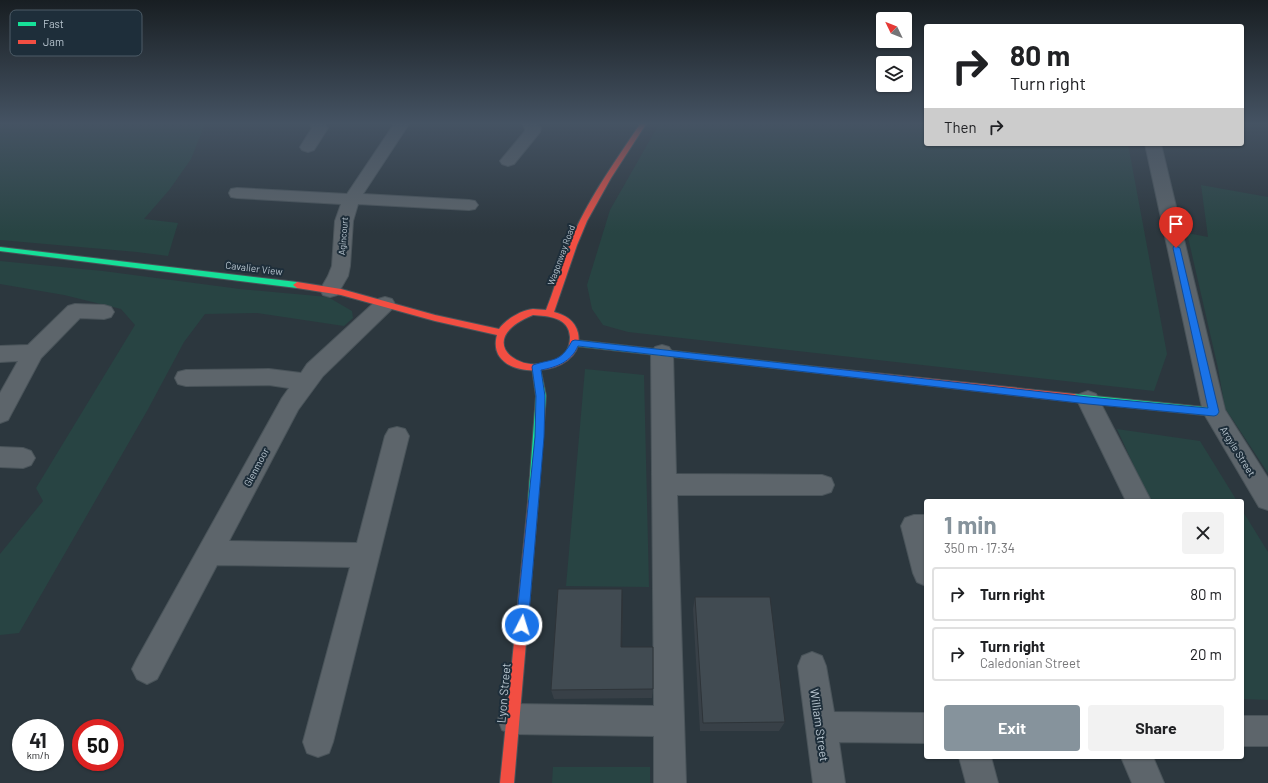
<!DOCTYPE html>
<meta charset="utf-8">
<style>
:root{--surface:#fff;--page:#f2f2f2;--text:#202124;--muted:#757577;--line:#e0e0e0;--accent:#86939c}
body{margin:0;font-family:Barlow,sans-serif;background:var(--page);color:var(--text);height:100vh;display:flex;flex-direction:column;font-size:15px;white-space:nowrap}
*{box-sizing:border-box;margin:0}
p{font-size:13px;color:var(--muted)}
.icon{flex:none;width:22px;height:22px;fill:none;stroke:currentColor;stroke-width:2;stroke-linecap:round;stroke-linejoin:round}
.map{position:relative;flex:1;overflow:hidden}
.details{position:absolute;left:924px;top:499px;width:320px;height:260px;display:flex;flex-direction:column;background:var(--surface);border-radius:4px;box-shadow:0 1px 3px #0004}
.details>*{flex:none}
.banner{position:absolute;left:924px;top:24px;width:320px;height:122px;border-radius:4px;box-shadow:0 1px 3px #0004;background:#fff;color:var(--text);overflow:hidden}
.needle{width:26px;rotate:313deg}
.fabs{position:absolute;left:876px;top:12px;display:grid;gap:8px}
.fabs a{display:grid;place-items:center;width:36px;height:36px;border-radius:4px;background:var(--surface);box-shadow:0 1px 3px #0004;font-size:20px}
.speed{position:absolute;left:12px;top:719px;display:flex;gap:8px;font-size:20px;font-weight:700;text-align:center}
.speed>*{display:grid;place-content:center;width:52px;height:52px;border-radius:50%;background:var(--surface);box-shadow:0 1px 3px #0004;line-height:1}
.speed small{font-size:10px;font-weight:400}
.speed .limit{border:6px solid #d22;background:#fff;color:#111}
.pin{position:absolute;display:grid;place-items:center;width:34px;height:34px;color:#fff;margin:-41px -17px;border-radius:50% 50% 50% 0;rotate:-45deg;box-shadow:0 0 4px #0007}
.pin .icon{rotate:45deg}
.me{position:absolute;width:44px;margin:-22px;rotate:5deg;stroke-linejoin:round;filter:drop-shadow(0 0 3px #0008)}
.turn{display:flex;align-items:center;gap:14px;height:84px;padding:0 20px;font-size:18px}
.turn .icon{width:52px;height:52px;stroke-width:2.5}
.turn b{display:block;font-size:28px;line-height:34px}
.then{display:flex;align-items:center;height:38px;padding:0 20px;background:#0003;gap:8px;font-size:15px}
.round{display:grid;place-items:center;flex:none;width:42px;height:42px;border-radius:4px;background:var(--page)}
.overview{display:flex;align-items:center;justify-content:space-between;height:68px;padding:0 20px}
h1{font-size:24px;font-weight:700;line-height:30px;color:var(--accent)}
.action{display:flex;gap:8px;margin-top:auto;padding:8px 20px}
.action a{flex:1;height:46px;border-radius:4px;background:var(--accent);color:#fff;font-size:16px;font-weight:700;line-height:46px;text-align:center}
.action a+a{background:var(--page);color:var(--text)}
ul{padding:0;list-style:none}
li{display:flex;align-items:center;gap:12px;height:54px;margin:0 8px 6px;padding:0 12px;border:2px solid var(--line);border-radius:4px}
li div{flex:1}
li b{display:block;font-size:15px}
li em{font-style:normal}
.map>svg:first-child{display:block}
.green{fill:#284443}
.lines{fill:none;stroke-linecap:round;stroke-linejoin:round}
.street-casing{stroke:#4a545a;stroke-width:2}
.fast-casing{stroke:#4a545a;stroke-width:2}
.jam-casing{stroke:#4a545a;stroke-width:2}
.street{fill:#5d656b;fill-rule:evenodd}
.fast{fill:#16e098;fill-rule:evenodd}
.jam{fill:#f24e42;fill-rule:evenodd}
.wall{fill:#384047}
.shaded-wall{fill:#2e3439}
.building{fill:#414b52;stroke:#2e3439}
.route{fill:#1a73e8;stroke:#114b97}
.labels{text-anchor:middle;dominant-baseline:central;stroke-width:4;stroke-linejoin:round;paint-order:stroke}
.far-street-label{font-size:9px;fill:#b7c4ce;stroke:#1e2e3a}
.street-label{font-size:10px;fill:#b7c4ce;stroke:#1e2e3a}
.near-street-label{font-size:12px;fill:#b7c4ce;stroke:#1e2e3a}
.key{fill:#1e2e3a;stroke:#4c5b66;stroke-width:1}
.key-label{font-size:11px;fill:#b7c4ce}
</style>
<div class="map">
<svg width="1268" height="783" viewBox="0 0 1268 783">
<rect width="100%" height="100%" fill="#2c373e"/>
<path class="green" d="M0 124H205L191 159 170 189 144 219 178 223 168 256 137 252 0 240Z
M659 124H926V144H1128L1167 354 1154 391 628 332 603 325 592 309 587 285 610 210Z
M1201 185 1268 197V248L1245 244 1268 248V473L1225 408 1218 368 1187 233 1208 237Z
M0 261 103 271 240 289 328 297 352 311 353 318 344 326 257 313 205 314 184 342 147 411 19 633 0 635V554L43 501 36 488 135 325 121 309 64 295 0 284Z
M585 369 644 375 649 587 566 586Z
M1117 429 1200 441 1237 501H1150Z
M1242 510 1268 552V700L1242 699Z
M553 767H650V783H552Z"/>
<g class="lines">
<defs>
<path id="street" d="M310 124H325L328 128 314 150 308 152 302 150 300 147 312 128Z
M394 124H409L363 194 469 200 475 201 478 205 475 209 469 210 358 204 353 221 350 266 348 276 337 295 330 297 323 295 320 290 328 276 332 266 335 221 341 204 237 198 231 197 229 193 231 189 237 188 347 194Z
M522 124H537L541 128 540 132 514 164 508 166 502 164 500 161 525 131V129Z
M1145 144H1161L1225 410 1268 478V510L1259 507 1203 412Z
M385 297 392 299 395 304 392 309 323 376 298 410 229 541 357 543 385 436 389 429 397 427 405 429 409 436 333 742 329 753 318 757 307 753 303 742 350 567 217 565 157 679 147 684 137 679 132 669 137 659 282 398 289 388 269 385 186 386 178 384 175 378 178 372 186 370 269 369 301 373 307 364 378 299Z
M75 304 104 305 111 307 114 312 111 317 104 319 80 318 41 358 8 420 0 423V393L18 361 0 362V346L28 345 68 306Z
M662 345 669 347 673 353 676 474 822 475 831 478 834 485 831 492 822 495H677L686 783H654V736L513 734 502 730 498 719 502 708 513 704 654 706 651 353 655 347Z
M1088 391 1096 394 1151 501H1126L1077 400 1080 394Z
M0 447 23 448 31 451 35 458 31 465 23 468 0 467Z
M914 515H926V586L917 582 913 573 901 526 905 518Z
M812 652 822 656 826 666 834 712 926 713V743L839 742 845 783H813L798 666 802 656Z
M1242 716H1268V746H1242Z
M959 757H991L998 783H966Z
M1121 757H1153L1164 783H1132Z"/>
<path id="fast" d="M0 247 297 282 301 285 297 288 0 251Z
M575 340 818 367 822 370 818 373 575 346 571 343Z
M536 364 540 367 546 396 538 502 537 505 533 506 529 505 528 502 536 396 532 367Z
M1074 394 1214 408 1217 409 1219 412 1217 415 1214 416 1074 402 1071 401 1069 398 1071 395Z"/>
<path id="jam" d="M640 124H646L611 178 587 221 577 245 554 312C565 315 575 320 578 333 588 380 483 385 497 335L435 321 341 295 297 288 293 285 297 282 341 289 435 315 499 329C505 320 521 310 533 309 537 309 542 310 546 310 556 286 562 259 573 235 591 195 616 160 640 124ZM533 315C548 316 569 317 570 337 570 343 569 347 566 352 534 386 464 343 533 315Z
M818 367 1074 394 1077 395 1079 398 1077 401 1074 402 818 373 814 370Z
M533 498 537 499 538 502 514 783H500L528 502 529 499Z"/>
</defs>
<use href="#street" class="street-casing"/>
<use href="#fast" class="fast-casing"/>
<use href="#jam" class="jam-casing"/>
<use href="#street" class="street"/>
<use href="#fast" class="fast"/>
<use href="#jam" class="jam"/>
</g>
<path class="wall" d="M695 597 785 722 779 731H700L693 609Z
M623 601 622 647 653 689 652 698 554 699 551 690Z"/>
<path class="shaded-wall" d="M622 589 623 601 622 658 621 647Z"/>
<path class="building" d="M558 589H622L621 647H653V689L551 690Z
M695 597H770L785 722 703 723Z"/>
<linearGradient id="sky" x2="0" y2="1"><stop stop-color="#181e22"/><stop offset="0.53" stop-color="#455363"/><stop offset="1" stop-color="#455363" stop-opacity="0"/></linearGradient>
<rect width="1268" height="233" fill="url(#sky)"/>
<path class="route" d="M1174 246H1176L1180 248 1219 412 1217 415 1214 416 1088 404 578 346C571 362 557 367 541 370L545 396 544 437 528 625 526 629 522 631 518 629 516 625 535 437 536 396 532 367 533 365C554 358 560 363 572 341L575 340 1088 397 1208 408 1173 248Z"/>
<g class="labels">
<g class="far-street-label">
<text transform="translate(343 236) rotate(-85)">Agincourt</text>
<text transform="translate(561 255) rotate(-70)">Wagonway Road</text>
</g>
<g class="street-label">
<text transform="translate(254 268) rotate(7)">Cavalier View</text>
<text transform="translate(1238 451) rotate(58)">Argyle Street</text>
<text transform="translate(256 467) rotate(-62)">Glenmoor</text>
</g>
<g class="near-street-label">
<text transform="translate(503 693) rotate(-85)">Lyon Street</text>
<text transform="translate(820 725) rotate(82)">William Street</text>
</g>
</g>
<rect x="10" y="10" width="132" height="46" rx="6" class="key"/>
<rect x="18" y="22" width="18" height="4" fill="#16e098"/>
<rect x="18" y="40" width="18" height="4" fill="#f24e42"/>
<g class="key-label">
<text x="43" y="28">Fast</text>
<text x="43" y="46">Jam</text>
</g>
</svg>
<div class="fabs">
<a><svg class="needle" viewBox="-14 -14 28 28"><path d="M0-13l5 13h-10z" fill="#e53935"/><path d="M0 13l5-13h-10z" fill="#757577"/></svg></a>
<a><svg class="icon" aria-label="layers" viewBox="0 0 24 24"><path d="M12 4l9 5-9 5-9-5zM3 14l9 5 9-5"/></svg></a>
</div>
<div class="speed"><div>41<small>km/h</small></div><div class="limit">50</div></div>
<div class="pin" style="left:1176px;top:248px;background:#d93025"><svg class="icon" aria-label="arrive" viewBox="0 0 24 24"><path d="M6 21V4h12l-3 4 3 4H6"/></svg></div>
<svg class="me" style="left:522px;top:625px" viewBox="-20 -20 40 40"><circle r="17" fill="#1a73e8" stroke="#fff" stroke-width="3"/><path d="M0-11L8 9 0 5-8 9z" fill="#fff"/></svg>
<div class="banner">
<div class="turn"><svg class="icon" aria-label="right" viewBox="0 0 24 24"><path d="M7 20v-9h11M14 6l5 5-5 5"/></svg><div><b>80 m</b>Turn right</div></div>
<div class="then">Then<svg class="icon" aria-label="right" viewBox="0 0 24 24"><path d="M7 20v-9h11M14 6l5 5-5 5"/></svg></div>
</div>
<section class="details">
<div class="overview"><div><h1>1 min</h1><p>350 m · 17:34</p></div><a class="round"><svg class="icon" aria-label="close" viewBox="0 0 24 24"><path d="M6 6l12 12M18 6L6 18"/></svg></a></div>
<ul>
<li><svg class="icon" aria-label="right" viewBox="0 0 24 24"><path d="M7 20v-9h11M14 6l5 5-5 5"/></svg><div><b>Turn right</b></div><em>80 m</em></li>
<li><svg class="icon" aria-label="right" viewBox="0 0 24 24"><path d="M7 20v-9h11M14 6l5 5-5 5"/></svg><div><b>Turn right</b><p>Caledonian Street</p></div><em>20 m</em></li>
</ul>
<div class="action"><a>Exit</a><a>Share</a></div>
</section>
</div>
